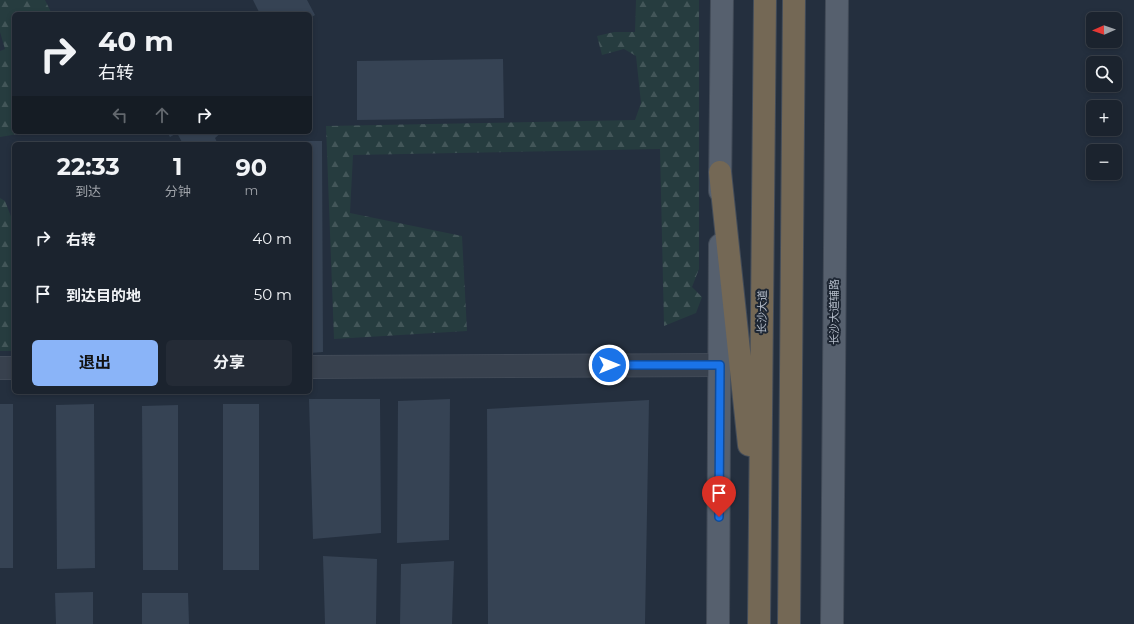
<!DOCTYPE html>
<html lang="zh">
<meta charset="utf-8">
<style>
:root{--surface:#1b232e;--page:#242b36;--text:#f1f3f6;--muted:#a0a4aa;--line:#39404a;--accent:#8ab4f8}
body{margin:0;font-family:Montserrat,"Noto Sans SC",sans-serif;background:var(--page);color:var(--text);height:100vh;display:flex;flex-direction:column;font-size:15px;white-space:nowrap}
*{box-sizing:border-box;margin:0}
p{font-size:13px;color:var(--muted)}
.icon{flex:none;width:22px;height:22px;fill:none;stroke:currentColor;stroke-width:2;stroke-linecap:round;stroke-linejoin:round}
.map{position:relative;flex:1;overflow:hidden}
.side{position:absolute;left:12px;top:142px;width:300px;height:252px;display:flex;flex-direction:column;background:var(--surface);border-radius:6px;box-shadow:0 2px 6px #0003,0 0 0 1px var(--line)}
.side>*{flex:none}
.top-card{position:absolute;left:12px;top:12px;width:300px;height:122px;border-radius:6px;box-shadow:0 2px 6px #0003,0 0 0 1px var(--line);background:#1b232e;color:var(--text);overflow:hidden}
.needle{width:26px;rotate:268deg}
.controls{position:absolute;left:1086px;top:12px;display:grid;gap:8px}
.controls a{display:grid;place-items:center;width:36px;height:36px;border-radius:6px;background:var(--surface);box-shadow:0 2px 6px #0003,0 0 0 1px var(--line);font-size:20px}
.pin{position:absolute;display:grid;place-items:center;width:34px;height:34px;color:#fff;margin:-41px -17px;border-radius:50% 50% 50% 0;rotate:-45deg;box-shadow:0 0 4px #0007}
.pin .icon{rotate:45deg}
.me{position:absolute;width:44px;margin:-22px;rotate:90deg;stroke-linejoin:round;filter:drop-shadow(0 0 3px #0008)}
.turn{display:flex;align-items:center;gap:14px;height:84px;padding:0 20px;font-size:18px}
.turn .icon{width:52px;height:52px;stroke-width:2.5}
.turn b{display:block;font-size:28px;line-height:34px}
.lanes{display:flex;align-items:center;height:38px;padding:0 20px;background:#0003;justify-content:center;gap:20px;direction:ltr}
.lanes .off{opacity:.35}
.eta{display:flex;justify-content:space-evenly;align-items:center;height:68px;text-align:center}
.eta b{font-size:24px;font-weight:700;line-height:28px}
.primary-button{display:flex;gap:8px;margin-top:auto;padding:8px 20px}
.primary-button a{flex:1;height:46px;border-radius:6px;background:var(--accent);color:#111;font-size:16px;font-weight:700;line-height:46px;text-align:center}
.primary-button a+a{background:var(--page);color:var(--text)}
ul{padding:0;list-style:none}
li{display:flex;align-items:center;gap:12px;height:56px;padding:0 20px}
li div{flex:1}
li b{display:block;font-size:15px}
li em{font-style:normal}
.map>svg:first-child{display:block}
.forest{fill:url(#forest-firs)}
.building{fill:#364354}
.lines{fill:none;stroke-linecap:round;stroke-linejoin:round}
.minor-casing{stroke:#414a57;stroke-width:24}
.major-casing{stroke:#414a57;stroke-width:24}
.highway-casing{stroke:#434c59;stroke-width:24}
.minor{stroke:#38414e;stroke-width:22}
.major{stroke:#56606e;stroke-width:22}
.highway{stroke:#746855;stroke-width:22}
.route-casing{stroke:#114b97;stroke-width:10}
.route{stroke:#1a73e8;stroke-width:7}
.labels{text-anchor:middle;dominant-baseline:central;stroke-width:4;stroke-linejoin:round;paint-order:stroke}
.street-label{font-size:11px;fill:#b4bcc9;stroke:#1d2633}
</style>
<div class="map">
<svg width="1134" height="624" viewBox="0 0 1134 624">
<defs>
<pattern id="forest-firs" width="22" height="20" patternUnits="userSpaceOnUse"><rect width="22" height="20" fill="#263c3f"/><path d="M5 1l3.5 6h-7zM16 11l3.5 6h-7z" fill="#435659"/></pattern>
</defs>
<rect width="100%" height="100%" fill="#242f3e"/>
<path class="forest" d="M0 0H45L52 14H14V132H19L18 134 0 137V51L5 49 0 32Z
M636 0H699V269L692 287 702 297 696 313 664 326 660 149 353 155 350 213 462 236 467 331 334 339 326 126 635 120 641 103 636 56 624 49 602 55 597 36 614 32H635Z
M0 198 5 201 14 224V351H0Z"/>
<path class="building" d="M253 0H307L315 15 310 18V14H260Z
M503 59 504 118 357 120V61Z
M167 132H222L215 138 218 144H183L177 133 170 137Z
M294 141H322L323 352 310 353V144H294Z
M309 399H380L381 533 313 539Z
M450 399 449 540 397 543 398 401Z
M649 400 645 624H488L487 409Z
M0 404H13V568H0Z
M94 404 95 568 57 569 56 405Z
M223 404H259V570H223Z
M178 405V570H143L142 406Z
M323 556 377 559 376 624H325Z
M454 561 452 624H400L401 564Z
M93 592V624H56L55 593Z
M142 593H188L189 624H142Z"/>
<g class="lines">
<defs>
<path id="minor" d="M310 367 720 365
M0 368H14"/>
<path id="major" d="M720 191 722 0
M718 624 720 245
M832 624 837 0"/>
<path id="highway" d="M720 172 749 445
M759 624 765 0
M789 624 794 0"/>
</defs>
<use href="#minor" class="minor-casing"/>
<use href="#major" class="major-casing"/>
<use href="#highway" class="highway-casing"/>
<use href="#minor" class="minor"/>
<use href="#major" class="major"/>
<use href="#highway" class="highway"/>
</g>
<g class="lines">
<defs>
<path id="route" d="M609 365H720L719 517"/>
</defs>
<use href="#route" class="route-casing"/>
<use href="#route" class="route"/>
</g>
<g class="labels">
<g class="street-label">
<text transform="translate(762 312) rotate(-89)">长沙大道</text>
<text transform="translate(834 312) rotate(-90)">长沙大道辅路</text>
</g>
</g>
</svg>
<div class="controls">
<a><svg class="needle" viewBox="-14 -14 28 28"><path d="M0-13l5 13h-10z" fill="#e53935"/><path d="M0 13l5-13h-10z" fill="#a0a4aa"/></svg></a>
<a><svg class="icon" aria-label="search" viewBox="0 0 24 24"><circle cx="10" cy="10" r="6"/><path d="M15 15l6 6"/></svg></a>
<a>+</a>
<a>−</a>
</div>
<div class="pin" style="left:719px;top:517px;background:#d93025"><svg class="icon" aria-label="arrive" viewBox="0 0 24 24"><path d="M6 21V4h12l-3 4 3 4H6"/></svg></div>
<svg class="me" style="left:609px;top:365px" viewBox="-20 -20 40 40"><circle r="17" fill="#1a73e8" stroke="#fff" stroke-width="3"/><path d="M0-11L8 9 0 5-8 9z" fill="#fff"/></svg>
<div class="top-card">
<div class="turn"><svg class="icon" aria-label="right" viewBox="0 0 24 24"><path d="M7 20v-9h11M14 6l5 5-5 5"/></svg><div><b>40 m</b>右转</div></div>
<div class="lanes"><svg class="icon off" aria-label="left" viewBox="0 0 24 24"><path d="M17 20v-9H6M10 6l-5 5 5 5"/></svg><svg class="icon off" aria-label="ahead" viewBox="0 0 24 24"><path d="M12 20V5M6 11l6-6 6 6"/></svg><svg class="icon" aria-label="right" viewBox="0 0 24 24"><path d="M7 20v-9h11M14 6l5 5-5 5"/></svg></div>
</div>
<section class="side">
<div class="eta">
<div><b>22:33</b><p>到达</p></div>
<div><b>1</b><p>分钟</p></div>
<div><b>90</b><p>m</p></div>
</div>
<ul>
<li><svg class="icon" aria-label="right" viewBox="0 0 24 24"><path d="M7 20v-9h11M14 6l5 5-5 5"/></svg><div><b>右转</b></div><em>40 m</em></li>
<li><svg class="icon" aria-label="arrive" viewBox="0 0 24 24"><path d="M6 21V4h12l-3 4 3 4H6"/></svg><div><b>到达目的地</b></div><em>50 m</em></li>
</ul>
<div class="primary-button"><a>退出</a><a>分享</a></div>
</section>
</div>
